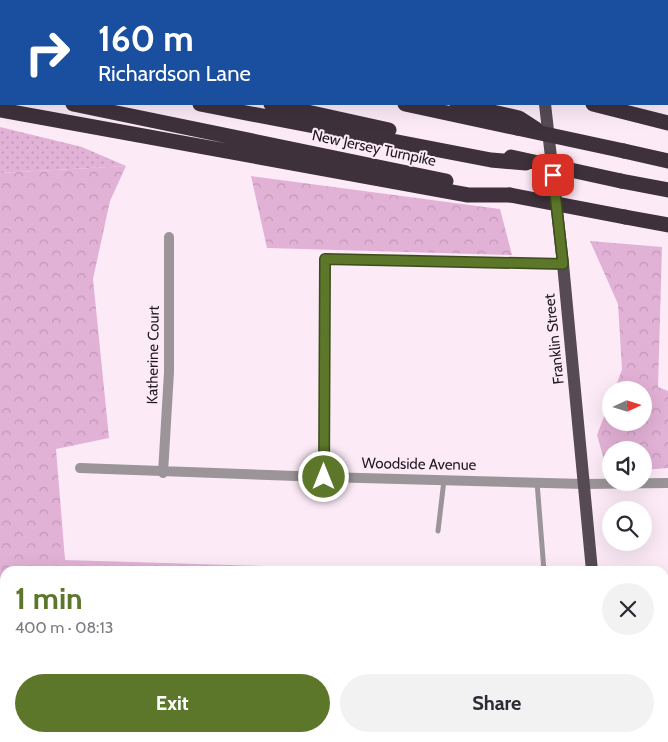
<!DOCTYPE html>
<meta charset="utf-8">
<style>
:root{--surface:#fff;--page:#f2f2f3;--text:#2b2b33;--muted:#7c7c81;--accent:#5d772a}
body{margin:0;font-family:Cabin,sans-serif;background:var(--page);color:var(--text);height:100vh;display:flex;flex-direction:column;font-size:19px;white-space:nowrap}
*{box-sizing:border-box;margin:0}
p{font-size:16px;color:var(--muted)}
.icon{flex:none;width:28px;height:28px;fill:none;stroke:currentColor;stroke-width:2;stroke-linecap:round;stroke-linejoin:round}
.map{position:relative;flex:1;overflow:hidden}
.details{position:absolute;left:0px;top:566px;width:669px;height:176px;display:flex;flex-direction:column;background:var(--surface);border-radius:15px 15px 0 0;box-shadow:0 5px 20px #0002}
.details>*{flex:none}
.banner{position:absolute;left:0px;top:0px;width:669px;height:105px;box-shadow:0 5px 20px #0002;background:#1a4fa0;color:#fff;overflow:hidden}
.needle{width:32px;rotate:86deg}
.controls{position:absolute;left:602px;top:381px;display:grid;gap:10px}
.controls a{display:grid;place-items:center;width:50px;height:50px;border-radius:50%;background:var(--surface);box-shadow:0 5px 20px #0002;font-size:25px}
.pin{position:absolute;display:grid;place-items:center;width:42px;height:42px;color:#fff;margin:-21px;border-radius:10px;box-shadow:0 2px 8px #0006}
.me{position:absolute;width:55px;margin:-28px;rotate:0deg;stroke-linejoin:round;filter:drop-shadow(0 0 4px #0008)}
.turn{display:flex;align-items:center;gap:18px;height:105px;padding:0 15px;font-size:22px}
.turn .icon{width:65px;height:65px;stroke-width:2.5}
.turn b{display:block;font-size:35px;line-height:42px}
.round{display:grid;place-items:center;flex:none;width:52px;height:52px;border-radius:26px;background:var(--page)}
.headline{display:flex;align-items:center;justify-content:space-between;height:85px;padding:0 15px}
h1{font-size:30px;font-weight:800;line-height:38px;color:var(--accent)}
.primary-button{display:flex;gap:10px;margin-top:auto;padding:10px 15px}
.primary-button a{flex:1;height:58px;border-radius:30px;background:var(--accent);color:#fff;font-size:20px;font-weight:800;line-height:58px;text-align:center}
.primary-button a+a{background:var(--page);color:var(--text)}
.map>svg:first-child{display:block}
.industrial{fill:url(#industrial-furrows)}
.grass{fill:url(#grass-dots)}
.forest{fill:url(#forest-crowns)}
.lines{fill:none;stroke-linecap:round;stroke-linejoin:round}
.lane{stroke:#9b959a;stroke-width:5}
.street{stroke:#9b959a;stroke-width:10}
.primary{stroke:#564b53;stroke-width:12}
.highway{stroke:#3e313b;stroke-width:15}
.highway-bridge{stroke:#3e313b;stroke-width:15}
.route-casing{stroke:#3c4d1b;stroke-width:12}
.route{stroke:#5d772a;stroke-width:9}
.labels{text-anchor:middle;dominant-baseline:central;stroke-width:4;stroke-linejoin:round;paint-order:stroke}
.street-label{font-size:15px;fill:#211b20;stroke:#fcebf7}
</style>
<div class="map">
<svg width="668" height="742" viewBox="0 0 668 742">
<defs>
<pattern id="industrial-furrows" width="10" height="10" patternUnits="userSpaceOnUse" patternTransform="scale(1.25)"><rect width="10" height="10" fill="#f3dced"/><path d="M-1 1l2-2M0 10L10 0M9 11l2-2" fill="none" stroke="#d0bccb"/></pattern>
<pattern id="grass-dots" width="8" height="8" patternUnits="userSpaceOnUse" patternTransform="scale(1.25)"><rect width="8" height="8" fill="#e2b1d6"/><path d="M2 2h.1M6 6h.1" fill="none" stroke="#c298b7" stroke-width="1.8" stroke-linecap="round"/></pattern>
<pattern id="forest-crowns" width="20" height="18" patternUnits="userSpaceOnUse" patternTransform="scale(1.25)"><rect width="20" height="18" fill="#e2b1d6"/><path d="M2 6a3 3 0 1 1 6 0M12 15a3 3 0 1 1 6 0" fill="none" stroke="#c298b7"/></pattern>
</defs>
<rect width="100%" height="100%" fill="#fcebf7"/>
<path class="industrial" d="M311 0H495V1H314Z"/>
<path class="grass" d="M0 127 82 147 126 166 0 173Z
M528 738H578V742H489Z"/>
<path class="forest" d="M126 166 110 201 93 279 109 438 56 449 65 560 433 571H5V738H445L432 742H3L0 739V173Z
M251 176 500 209 512 255 267 248Z
M590 241 662 247 658 387 668 391V468L644 470V450H611V470L606 467 597 435 611 398V422H644V390H614L622 370 618 304Z
M664 587 668 588V739L647 742 646 738H664Z"/>
<g class="lines">
<path class="lane" d="M537 482 544 571
M438 531 444 480"/>
<path class="street" d="M80 468 324 477 584 484 668 483
M163 473 169 372V237
M324 477 325 259 563 264"/>
<path class="primary" d="M530 0V1
M545 104 563 264 592 571
M594 738 595 742
M619 738V742"/>
<path class="highway" d="M75 0 77 1
M141 0 146 1
M227 0 234 1
M0 15H1
M0 43 1 44
M0 64H1
M0 88H1
M73 104 446 181
M200 104 491 160 526 163
M271 104 389 130
M405 104 517 128
M457 104 519 118 536 129
M593 104 668 123
M0 110 468 195H510
M624 151 668 161
M621 181 668 190
M625 217 668 225"/>
<path class="highway-bridge" d="M517 128 624 151
M511 157 621 181
M510 195 625 217"/>
</g>
<g class="lines">
<defs>
<path id="route" d="M324 477 325 259 563 264 553 175"/>
</defs>
<use href="#route" class="route-casing"/>
<use href="#route" class="route"/>
</g>
<g class="labels">
<g class="street-label">
<text transform="translate(374 148) rotate(12)">New Jersey Turnpike</text>
<text transform="translate(554 339) rotate(-96)">Franklin Street</text>
<text transform="translate(153 355) rotate(-89)">Katherine Court</text>
<text transform="translate(419 464) rotate(1)">Woodside Avenue</text>
</g>
</g>
</svg>
<div class="controls">
<a><svg class="needle" viewBox="-14 -14 28 28"><path d="M0-13l5 13h-10z" fill="#e53935"/><path d="M0 13l5-13h-10z" fill="#7c7c81"/></svg></a>
<a><svg class="icon" aria-label="sound" viewBox="0 0 24 24"><path d="M4 9h4l5-4v14l-5-4H4zM17 9q2 3 0 6"/></svg></a>
<a><svg class="icon" aria-label="search" viewBox="0 0 24 24"><circle cx="10" cy="10" r="6"/><path d="M15 15l6 6"/></svg></a>
</div>
<div class="pin" style="left:553px;top:175px;background:#d93025"><svg class="icon" aria-label="arrive" viewBox="0 0 24 24"><path d="M6 21V4h12l-3 4 3 4H6"/></svg></div>
<svg class="me" style="left:324px;top:477px" viewBox="-20 -20 40 40"><circle r="17" fill="#5d772a" stroke="#fff" stroke-width="3"/><path d="M0-11L8 9 0 5-8 9z" fill="#fff"/></svg>
<div class="banner">
<div class="turn"><svg class="icon" aria-label="right" viewBox="0 0 24 24"><path d="M7 20v-9h11M14 6l5 5-5 5"/></svg><div><b>160 m</b>Richardson Lane</div></div>
</div>
<section class="details">
<div class="headline"><div><h1>1 min</h1><p>400 m · 08:13</p></div><a class="round"><svg class="icon" aria-label="close" viewBox="0 0 24 24"><path d="M6 6l12 12M18 6L6 18"/></svg></a></div>
<div class="primary-button"><a>Exit</a><a>Share</a></div>
</section>
</div>
